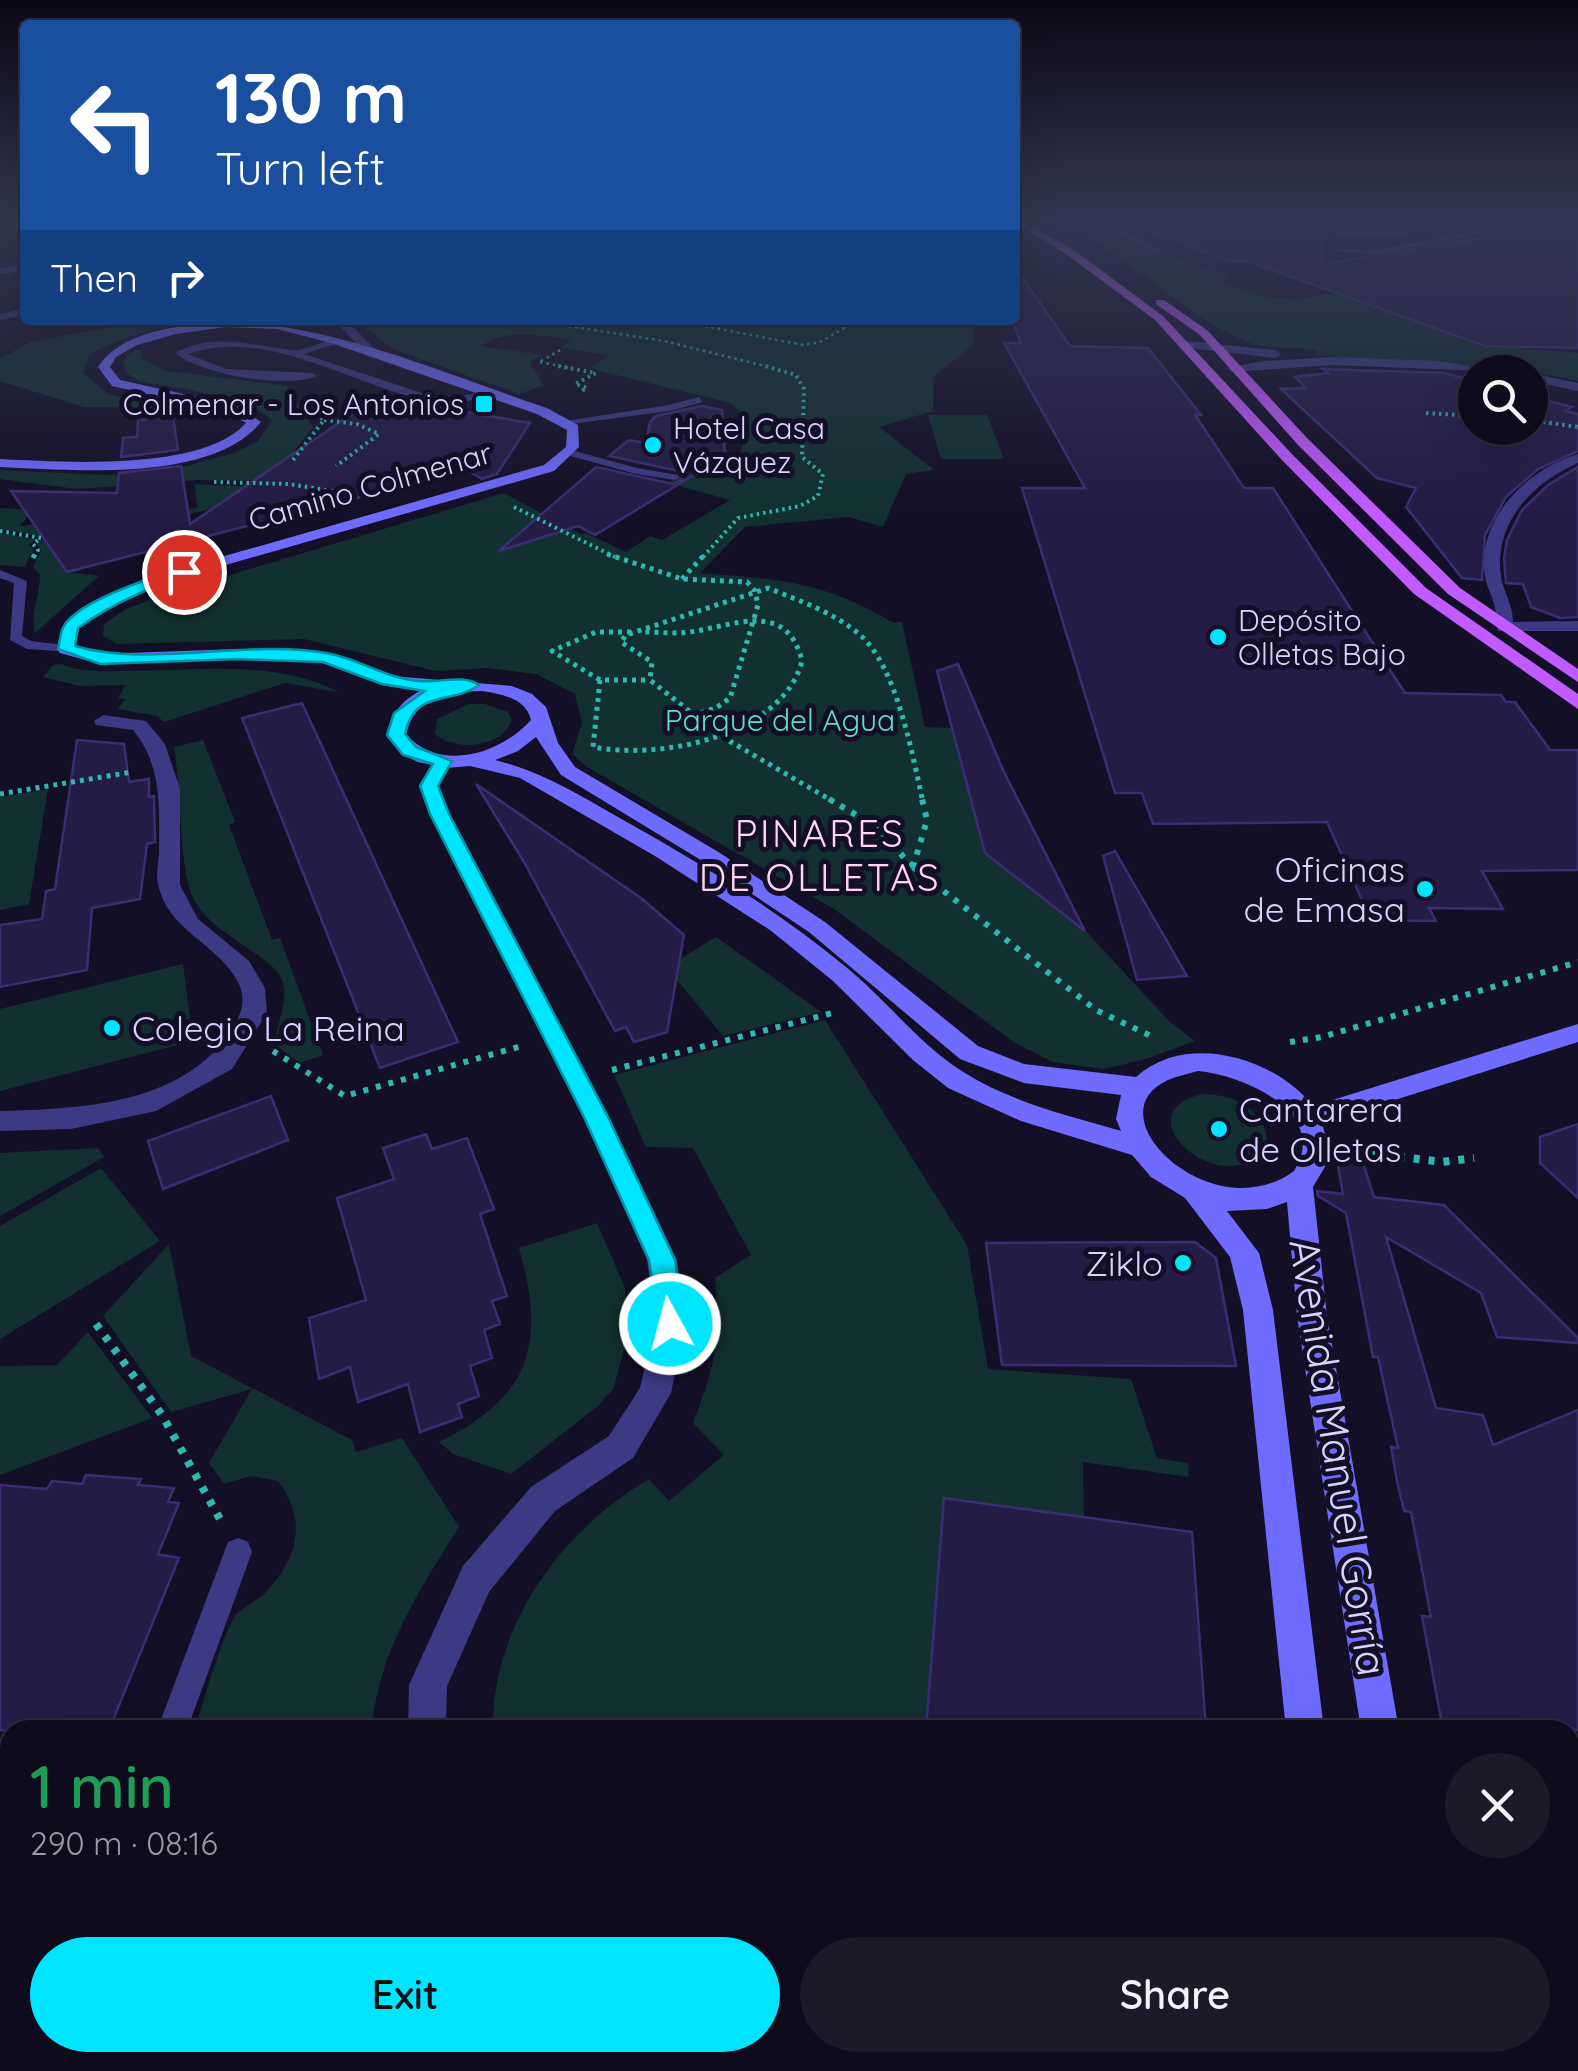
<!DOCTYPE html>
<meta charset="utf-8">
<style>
:root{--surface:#0e0b1c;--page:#1c1929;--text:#f1f3f6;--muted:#9b9ba3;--line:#2e2b3b;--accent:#00e5ff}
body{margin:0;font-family:Quicksand,sans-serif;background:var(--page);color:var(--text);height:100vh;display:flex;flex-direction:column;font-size:38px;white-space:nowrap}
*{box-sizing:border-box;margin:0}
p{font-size:32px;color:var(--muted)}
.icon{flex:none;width:55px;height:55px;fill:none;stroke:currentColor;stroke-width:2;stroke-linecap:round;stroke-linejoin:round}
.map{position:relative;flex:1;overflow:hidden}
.drawer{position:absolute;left:0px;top:1720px;width:1580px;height:352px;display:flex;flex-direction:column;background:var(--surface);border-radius:30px 30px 0 0;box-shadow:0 10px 40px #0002,0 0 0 2px var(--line)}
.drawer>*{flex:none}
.top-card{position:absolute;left:20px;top:20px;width:1000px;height:305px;border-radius:10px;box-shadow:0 10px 40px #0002,0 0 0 2px var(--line);background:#1a4fa0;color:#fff;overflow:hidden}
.controls{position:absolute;left:1458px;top:355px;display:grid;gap:20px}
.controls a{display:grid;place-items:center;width:90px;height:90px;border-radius:50%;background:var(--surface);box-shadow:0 10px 40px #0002,0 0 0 2px var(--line);font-size:50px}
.pin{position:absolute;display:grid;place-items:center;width:85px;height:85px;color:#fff;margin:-42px;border:5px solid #fff;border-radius:50%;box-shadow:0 2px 10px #0007}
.me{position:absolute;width:110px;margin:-55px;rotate:353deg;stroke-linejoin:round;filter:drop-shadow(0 0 8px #0008)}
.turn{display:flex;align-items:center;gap:35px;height:210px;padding:0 30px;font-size:45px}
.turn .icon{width:130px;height:130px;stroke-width:2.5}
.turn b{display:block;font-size:70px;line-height:85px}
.then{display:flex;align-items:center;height:95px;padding:0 30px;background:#0003;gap:20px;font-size:38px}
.round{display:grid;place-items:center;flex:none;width:105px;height:105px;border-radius:52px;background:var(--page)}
.overview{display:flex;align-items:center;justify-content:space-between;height:170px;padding:0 30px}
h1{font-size:60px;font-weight:600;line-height:75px;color:#1e9e55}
.primary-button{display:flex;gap:20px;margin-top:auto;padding:20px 30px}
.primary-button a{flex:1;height:115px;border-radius:60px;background:var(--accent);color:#111;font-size:40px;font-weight:600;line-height:115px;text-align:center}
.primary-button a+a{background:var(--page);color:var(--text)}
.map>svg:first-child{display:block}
.green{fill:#12302f}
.building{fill:#241b47;stroke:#3b2d73;stroke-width:2.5}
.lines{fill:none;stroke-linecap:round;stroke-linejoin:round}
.path-far4{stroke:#2fb8b0;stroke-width:2.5;stroke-dasharray:2.5 4;stroke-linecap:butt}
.path-far3{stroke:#2fb8b0;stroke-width:4;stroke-dasharray:2.5 4;stroke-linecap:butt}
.path-far2{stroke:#2fb8b0;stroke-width:5;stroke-dasharray:4 5;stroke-linecap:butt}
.path-far1{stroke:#2fb8b0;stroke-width:6;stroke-dasharray:5 8;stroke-linecap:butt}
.path{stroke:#2fb8b0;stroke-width:8;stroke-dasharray:6 9;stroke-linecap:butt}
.service{fill:#3d3a85;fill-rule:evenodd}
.minor{fill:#3d3a85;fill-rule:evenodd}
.tertiary{fill:#3d3a85;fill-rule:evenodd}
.secondary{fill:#6f6bff;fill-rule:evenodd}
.primary{fill:#c25bff;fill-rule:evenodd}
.route{fill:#00e5ff;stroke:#0095a6;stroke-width:2.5}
.poi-dot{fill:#00e5ff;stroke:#130f26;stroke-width:4}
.labels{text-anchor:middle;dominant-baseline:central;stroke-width:10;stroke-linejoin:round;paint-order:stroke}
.far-poi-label{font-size:30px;fill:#d9d4ff;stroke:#130f26;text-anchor:start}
.far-street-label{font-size:30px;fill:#d9d4ff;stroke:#130f26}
.far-park-label{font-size:30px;fill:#5fe0c0;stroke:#130f26}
.poi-label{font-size:35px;fill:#d9d4ff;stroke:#130f26;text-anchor:end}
.neighbourhood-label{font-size:38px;letter-spacing:2.5px;fill:#ffd6f0;stroke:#130f26}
.near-street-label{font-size:42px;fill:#d9d4ff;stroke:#130f26}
</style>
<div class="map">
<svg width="1578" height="2071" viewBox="0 0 1578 2071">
<rect width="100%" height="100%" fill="#130f26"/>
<path class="green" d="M1060 222H1091L1147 249 1229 276 1221 281 1260 296 1294 300 1326 294 1409 295 1483 333 1457 338 1480 345 1578 353V381C1491 361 1404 364 1316 355V350C1288 346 1269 352 1243 340 1181 313 1125 251 1060 222Z
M149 320H207C166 326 125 334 89 355L83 373 108 394 174 408 84 407 0 381V359L30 342Z
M356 320H973L974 344 933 377V411L879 427 934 470 906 474 883 527 849 517 745 527 700 573C783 580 820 580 894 623L902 622 925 727 951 728 985 853 1065 917 1071 915 1169 1021 1195 1041 1146 1059 1104 1069 1053 1062 1015 1043 834 909 587 767 572 754 582 723 575 694 536 674 488 668 436 671 304 639 117 644 103 636 104 624 126 609 160 596 504 493 581 534 586 533 626 552 650 536 662 540 730 500 669 483 702 455H739C747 436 749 416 730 403L589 368 609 356 562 347 571 340C539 336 509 327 481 346L542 355 529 362 544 385 519 394 393 349Z
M135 350H141V358L167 371 288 386 286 397 299 404 313 427 291 455 268 471 308 481 199 480 77 489 0 479V470L106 475 171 470 234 453 258 441 272 421C252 396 170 388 139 381L126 372 123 360Z
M928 415H987L1004 459H941Z
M195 484 291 489 52 549 67 572 99 576 35 633C30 614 40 595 40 574L33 567 41 550 37 544 45 537 0 529V508L33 510 20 526 197 508Z
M0 533 36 539 29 545 34 550 24 567 0 565Z
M61 664C81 673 108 671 130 671 197 671 278 659 338 692L285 683 164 722 157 716 118 709 125 699H118L125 685 80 686 43 677 53 665Z
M469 704H485L508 712 512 720C502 748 456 752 435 734L437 719Z
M203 740 235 822 229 825 272 940 280 938 323 1055 300 1063 274 1044C277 1026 288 1001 283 983 276 954 207 936 191 893 179 858 181 788 174 747Z
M48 789 29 904 0 910V797Z
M716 937 821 1012 723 1036 677 980 680 959Z
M183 964 193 1041 0 1091V1009Z
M825 1020 967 1245 988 1369 1131 1379 1157 1458 1188 1463 1189 1477 1083 1462 1084 1517 944 1498 926 1730H493C491 1626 562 1530 649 1479L669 1501 724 1455 693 1423C716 1364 720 1342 715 1278L751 1255 693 1148 646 1147 614 1075Z
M1203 1094C1217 1095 1229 1096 1241 1103 1263 1115 1282 1149 1250 1162 1199 1184 1129 1110 1203 1094Z
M98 1148 104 1157 0 1216V1153Z
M101 1168 160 1241 0 1339V1226Z
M597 1223 625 1288 628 1336 613 1389 598 1406 511 1474 453 1454 439 1442C532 1396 546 1344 519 1248Z
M169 1244 191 1356 352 1440 356 1452 402 1438 459 1527C420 1588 377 1655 372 1730H194C206 1694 216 1655 232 1621 239 1607 257 1602 267 1591 299 1556 307 1519 278 1481L251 1476 224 1484 209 1463 252 1389 171 1412 103 1316Z
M88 1332 152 1418 0 1475V1366L57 1365Z
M77 2062H275V2063L263 2071H74Z
M437 2062H901V2071H430Z"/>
<path class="building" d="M1135 222H1320L1323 264 1550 227 1578 237V348L1485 346 1247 261H1228L1135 225Z
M1015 267 1070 346 1148 348 1201 415H1195L1244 488H1273L1405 693 1501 695 1506 702H1515L1550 750H1578V870L1482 871 1503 909 1429 908 1436 921 1371 920 1327 822 1153 824 1142 793H1115L1022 488H1085L1004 343H1021L1012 320Z
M1323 369 1444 373 1475 381V428H1530V396L1572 407 1565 411 1578 414V451L1538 469 1506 497 1485 535 1482 580 1462 578 1406 507 1416 488 1377 478 1281 389 1306 388 1295 377 1328 373Z
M377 397 530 423 497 474 482 479 466 470 67 572 11 491 117 493 119 473 181 466 190 524Z
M702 406 722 410 725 456 595 535 578 526 499 551 596 467 673 484 682 480 679 471 609 456 629 440 646 443 650 422 656 416Z
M173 416 178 450 121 457 123 438 137 437 138 420Z
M1578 467V617L1560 618 1531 607 1523 584 1506 583 1504 558 1507 540 1522 510 1548 485Z
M958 664 1004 772 1085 931 985 853 937 671Z
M302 703 458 1042 380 1068 242 718Z
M77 740 124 744 129 782 149 779V797L154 796 155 842 147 844 140 899 92 908 87 970 0 987V925L42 919 46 891 55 889Z
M476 784 641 898 684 935 667 1032 634 1042 626 1027 615 1031 524 862Z
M1115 851 1187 976 1137 980 1103 856Z
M271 1096 288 1140 163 1189 148 1141Z
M1578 1124V1198L1540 1163V1137Z
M426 1134 432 1149 467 1138 494 1209 480 1214 507 1296 492 1301 500 1324 484 1330 492 1358 470 1366 479 1396 458 1404 462 1417 420 1432 408 1384 358 1402 350 1367 319 1379 309 1318 366 1300 337 1198 394 1179 383 1148Z
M1360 1154 1374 1197 1444 1205 1578 1338V1343L1497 1337 1481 1293 1386 1237 1436 1408 1483 1415 1493 1445 1578 1410V1730H1443L1422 1616 1431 1617 1411 1512 1404 1511 1397 1481 1391 1447 1398 1448 1378 1357H1373L1346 1213 1318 1196 1317 1191 1343 1194 1337 1160Z
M1195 1242 1216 1258 1236 1366 1002 1365 986 1243Z
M86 1475 141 1479 138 1485 174 1488 168 1502 179 1503 158 1554 179 1558 109 1730H0V1485L47 1489 52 1481 82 1484Z
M944 1498 1192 1532 1206 1730H926Z"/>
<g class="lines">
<path class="path-far4" d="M530 320 664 341 773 368
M673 320 803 345 820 342 858 320
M753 320 790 326 811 320
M541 361 564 348
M540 362 571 368"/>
<path class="path-far3" d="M558 366 596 373 575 384 587 388 579 392
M1426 413 1475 416
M324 420 357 424 379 434 336 466
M1530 420 1578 427
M293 460 324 420 305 404
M214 482 289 484 350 494
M514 507 615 557
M0 531 41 538 33 544 38 550 34 557
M703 557 738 518 800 506 818 496 823 474 802 457 804 389 796 375 765 366"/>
<path class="path-far2" d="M607 554 682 579 747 582 755 591 758 605 730 698 716 708 694 715
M33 558 35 554
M682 579 705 554
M631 632H596L552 651 600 680H650
M600 680 593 747C659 760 782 737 802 661 787 599 733 626 690 632 675 634 659 632 643 632
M0 794 132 772
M834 802 721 736 650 680 652 662 621 642 626 635 768 588C800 601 833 612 859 634 897 666 912 754 923 802"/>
<path class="path-far1" d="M829 799 875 826 913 867
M913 867 1096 1010 1153 1037
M913 867 927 820 922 799
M1290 1042 1322 1037 1578 962
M273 1051 345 1096 525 1045
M612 1070 832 1013"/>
<path class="path" d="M1369 1153 1442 1162 1474 1158
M96 1324 162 1415 221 1521"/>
<path class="service" d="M1096 222H1105L1162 250 1155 252Z
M1526 222H1540L1376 254 1325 250H1376Z
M1551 222 1578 225V229L1552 224Z
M1338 225 1369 231H1436L1352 238 1327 231Z
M335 338 338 343 304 354 431 396 452 397 491 391 496 394 460 403H437C355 388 271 326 188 354L226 369 312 373 317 376C286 389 202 375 175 353 213 332 250 345 290 350 303 352 322 342 335 338Z
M699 397 703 402 669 411 564 425 559 422 669 405Z
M571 450 637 468 678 475 680 477 674 480 636 474 567 455V451Z
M0 570 27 581 22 636 31 641 71 646V652L27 649 10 640 14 583 0 578Z
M238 1538 248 1542 252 1552 187 1730H157L228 1542Z
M31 2062H67L64 2071H28Z"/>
<path class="minor" d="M25 265V271L0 274V268Z
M25 309V315L0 320V314Z
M334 320H346L377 351V357H369Z
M1186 341 1275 350 1281 354 1275 358 1182 347Z
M1333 357 1438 361 1510 372 1333 365 1232 372 1226 368 1264 361Z
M1530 373 1578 383V391L1530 381Z
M1578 454V463C1532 483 1493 523 1501 577 1504 593 1513 605 1513 622L1578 621V631H1498C1496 623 1497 616 1495 608 1493 597 1487 588 1485 577 1476 519 1526 470 1578 454Z
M103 715 146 721 165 744 180 789V885L198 919 249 961 265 988 267 1013 232 1069 156 1111 71 1129 0 1131V1111C79 1109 181 1105 229 1033 240 1017 247 1003 239 984 220 944 168 932 158 884 156 875 158 863 159 854 159 809 163 766 133 730L96 725 94 721Z
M443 755 453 761 439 786 450 814 609 1117 677 1260 685 1324 671 1393 633 1458 555 1511 489 1592 447 1686 446 1730H408L409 1685 463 1566 531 1487 609 1436 640 1388 655 1324 647 1260 583 1117 419 786 436 757Z
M321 2062H369L366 2071H318Z"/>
<path class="tertiary" d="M279 320H293L281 328H273Z"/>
<path class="secondary" d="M226 321C336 325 443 373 547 408L578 425 579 447 554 471 156 585 110 607 79 628 75 646 101 654 237 649 325 653 392 676 512 686 532 694 546 707 558 743 575 767 720 853 825 922 978 1046 1024 1064 1136 1077C1187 1031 1275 1058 1313 1106L1578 1024V1042L1322 1123 1329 1149 1326 1165 1313 1187 1327 1316 1399 1730H1361L1297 1316 1287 1202 1267 1209 1227 1211 1259 1253 1273 1310 1324 1730H1286L1243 1310 1230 1257 1185 1198 1151 1177 1132 1155 1021 1121 948 1088 913 1060 833 981 770 930 655 856 520 778 470 766 446 768 418 762 401 754 386 735C392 714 400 702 420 691L382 685 323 663 237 659 100 664 60 653 57 649 65 622 98 599 144 579 544 465 566 447 567 430 537 414 331 343 277 329 226 327 176 334 137 345 116 357 110 367 120 380 237 406 261 422C212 483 71 470 0 467V459C63 462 202 472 246 423L228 412 112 386 98 367C124 328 183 326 226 321ZM482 691C501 694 526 698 531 720 501 754 439 773 406 734 415 697 447 692 482 691ZM536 737 561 775 704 862 809 932 960 1059 1024 1083 1121 1095 1116 1119 1121 1131C1069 1116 1011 1102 965 1073 919 1045 887 1000 846 967 778 911 702 864 625 821 582 797 543 772 495 760L518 751ZM1198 1071C1242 1075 1331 1112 1294 1171 1213 1231 1090 1115 1168 1080 1177 1076 1188 1074 1198 1071Z
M1322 2062H1366L1367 2071H1323Z
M1410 2062H1454L1455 2071H1411Z"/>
<path class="primary" d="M1015 222H1023L1074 250 1163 316 1291 453 1426 588 1578 694V709L1414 594 1281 459 1155 320 1066 254Z
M1156 300H1164L1208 331 1308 439 1460 588 1578 669V682L1448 594 1298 445 1200 335 1156 304Z"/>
</g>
<linearGradient id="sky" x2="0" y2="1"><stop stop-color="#0a0815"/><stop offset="0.43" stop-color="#333752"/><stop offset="1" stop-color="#333752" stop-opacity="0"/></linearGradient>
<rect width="1578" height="512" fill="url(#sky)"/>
<path class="route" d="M184 568 190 569V576C148 587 113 603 78 628L75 646C149 668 246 639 326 653 358 658 386 679 420 681 438 683 465 674 479 685 452 705 414 688 405 734L416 747 452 761 438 786 449 814 608 1117 675 1260 684 1324 680 1332 670 1336 660 1332 649 1260 584 1117 430 814 420 786 433 764 403 755 387 735 394 713 425 691 382 684 323 662 237 659 100 664 58 649C60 642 60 631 64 626 79 600 156 576 184 568Z"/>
<g class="poi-dot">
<rect x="474" y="394" width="20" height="20" rx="5"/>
<circle cx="653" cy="445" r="10"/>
<circle cx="1218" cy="637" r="10"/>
<circle cx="1425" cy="889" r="10"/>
<circle cx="112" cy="1028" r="10"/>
<circle cx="1219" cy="1129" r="10"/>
<circle cx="1183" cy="1263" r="10"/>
</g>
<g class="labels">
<g class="far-poi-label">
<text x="464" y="404" text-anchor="end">Colmenar - Los Antonios</text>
<text x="673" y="428">Hotel Casa<tspan x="673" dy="34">Vázquez</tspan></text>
<text x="1238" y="620">Depósito<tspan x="1238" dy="34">Olletas Bajo</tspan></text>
</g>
<g class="far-street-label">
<text transform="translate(370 486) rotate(-16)">Camino Colmenar</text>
</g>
<g class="far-park-label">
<text x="780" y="720">Parque del Agua</text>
</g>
<g class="poi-label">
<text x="1405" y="869">Oficinas<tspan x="1405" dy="40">de Emasa</tspan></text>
<text x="132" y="1028" text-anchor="start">Colegio La Reina</text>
<text x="1239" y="1109" text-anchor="start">Cantarera<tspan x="1239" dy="40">de Olletas</tspan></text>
<text x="1163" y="1263">Ziklo</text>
</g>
<g class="neighbourhood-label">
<text x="820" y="833">PINARES<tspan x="820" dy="44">DE OLLETAS</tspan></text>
</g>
<g class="near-street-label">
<text transform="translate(1339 1457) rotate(81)">Avenida Manuel Gorría</text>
</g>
</g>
</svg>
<div class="controls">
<a><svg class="icon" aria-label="search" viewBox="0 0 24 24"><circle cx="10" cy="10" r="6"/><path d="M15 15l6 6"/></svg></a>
</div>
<div class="pin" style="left:184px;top:572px;background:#d93025"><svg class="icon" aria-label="arrive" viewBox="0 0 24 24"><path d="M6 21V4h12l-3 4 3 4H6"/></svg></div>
<svg class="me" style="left:670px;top:1324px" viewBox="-20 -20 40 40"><circle r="17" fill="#00e5ff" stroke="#fff" stroke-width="3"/><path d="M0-11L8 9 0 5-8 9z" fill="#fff"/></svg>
<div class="top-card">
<div class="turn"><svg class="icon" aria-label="left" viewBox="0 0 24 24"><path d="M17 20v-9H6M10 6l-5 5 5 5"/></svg><div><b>130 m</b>Turn left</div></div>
<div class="then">Then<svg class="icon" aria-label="right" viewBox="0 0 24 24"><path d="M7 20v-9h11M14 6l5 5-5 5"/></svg></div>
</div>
<section class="drawer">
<div class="overview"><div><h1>1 min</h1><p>290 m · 08:16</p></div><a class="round"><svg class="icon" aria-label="close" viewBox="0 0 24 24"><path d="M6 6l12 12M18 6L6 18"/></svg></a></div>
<div class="primary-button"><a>Exit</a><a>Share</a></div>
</section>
</div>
